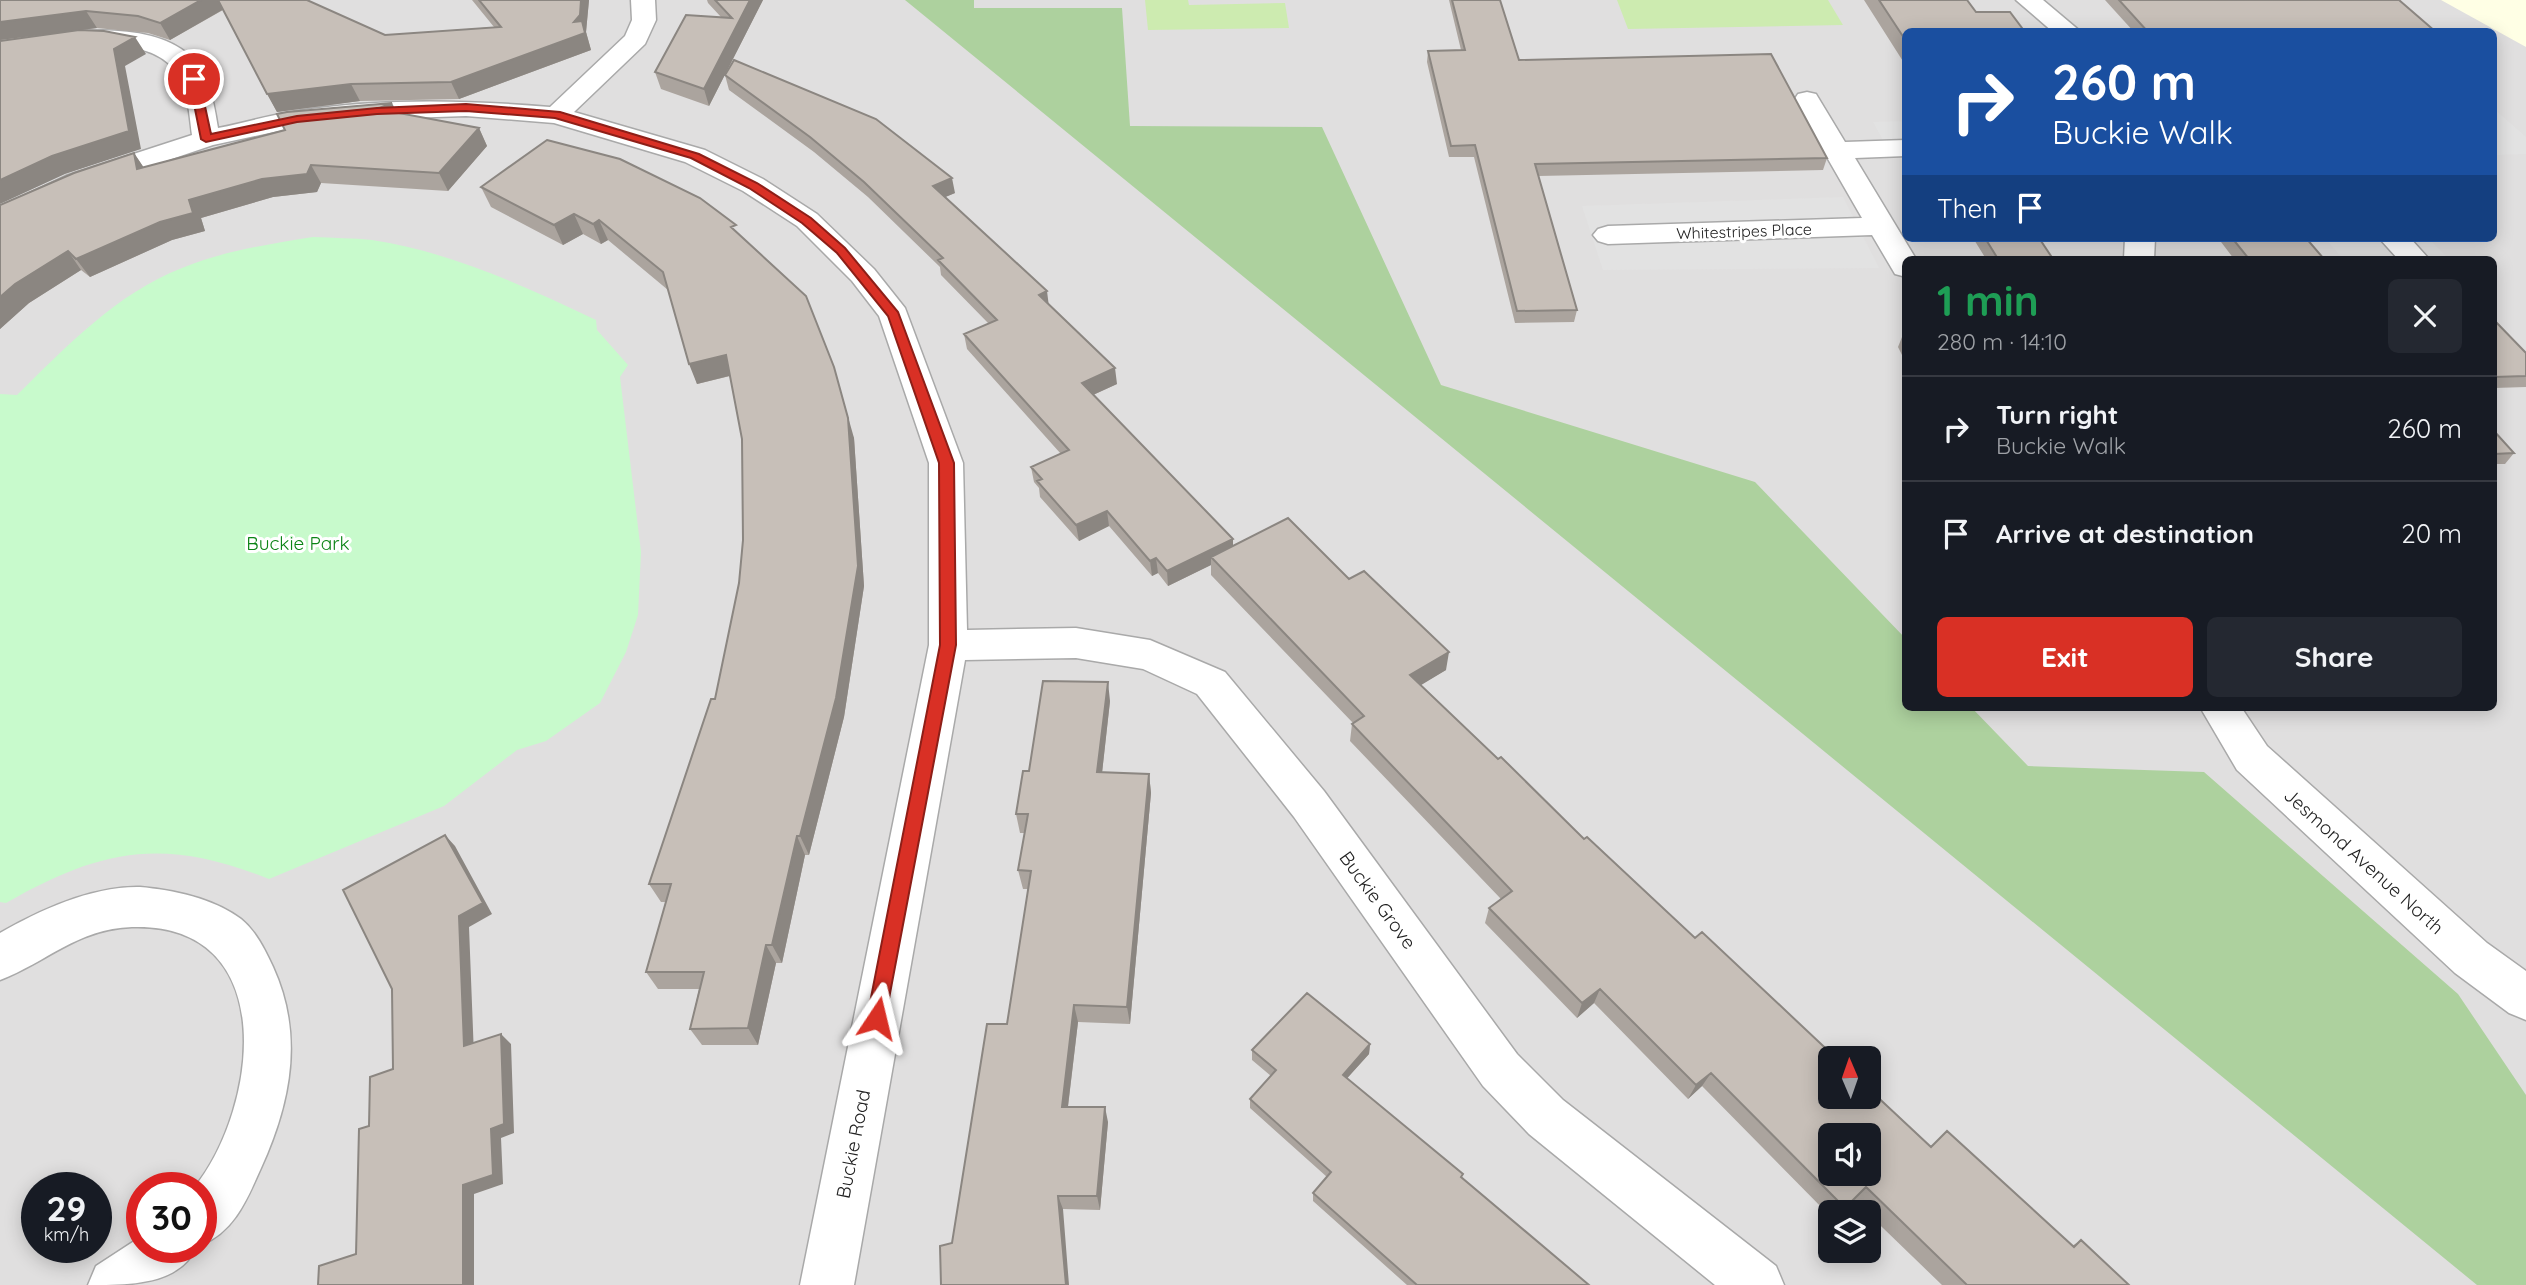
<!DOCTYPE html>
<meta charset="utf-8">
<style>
:root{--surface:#171b24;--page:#242831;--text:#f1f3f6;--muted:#9ea1a6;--line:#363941;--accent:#d93025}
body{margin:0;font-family:Quicksand,sans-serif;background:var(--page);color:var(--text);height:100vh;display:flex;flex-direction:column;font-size:26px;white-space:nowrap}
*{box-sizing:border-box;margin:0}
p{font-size:23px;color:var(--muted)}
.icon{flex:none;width:38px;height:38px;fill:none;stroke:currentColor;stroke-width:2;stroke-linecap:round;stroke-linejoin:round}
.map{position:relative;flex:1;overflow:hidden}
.sheet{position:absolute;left:1902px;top:256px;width:595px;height:455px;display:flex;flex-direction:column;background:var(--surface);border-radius:10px;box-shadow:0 4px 18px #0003}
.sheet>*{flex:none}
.banner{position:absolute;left:1902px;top:28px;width:595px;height:214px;border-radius:10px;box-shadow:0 4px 18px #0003;background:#1a4fa0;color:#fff;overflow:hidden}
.needle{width:46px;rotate:358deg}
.buttons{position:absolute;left:1818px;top:1046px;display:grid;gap:14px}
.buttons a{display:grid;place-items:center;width:63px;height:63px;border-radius:10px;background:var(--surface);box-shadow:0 4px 18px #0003;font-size:35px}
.speed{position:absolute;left:21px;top:1172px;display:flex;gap:14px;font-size:35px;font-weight:700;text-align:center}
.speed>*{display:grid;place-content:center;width:91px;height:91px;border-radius:50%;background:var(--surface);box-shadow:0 4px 18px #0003;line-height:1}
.speed small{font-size:18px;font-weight:400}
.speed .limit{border:10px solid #d22;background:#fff;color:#111}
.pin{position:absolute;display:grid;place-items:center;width:60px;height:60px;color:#fff;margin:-30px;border:4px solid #fff;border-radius:50%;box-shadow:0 2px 7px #0007}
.me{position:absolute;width:77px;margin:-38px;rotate:10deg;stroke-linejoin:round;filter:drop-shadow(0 0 5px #0008)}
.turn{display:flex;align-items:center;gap:24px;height:147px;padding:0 35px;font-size:32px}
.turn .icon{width:91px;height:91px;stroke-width:2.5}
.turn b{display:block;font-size:49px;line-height:60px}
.then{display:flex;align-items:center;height:66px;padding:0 35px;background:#0003;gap:14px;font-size:26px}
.round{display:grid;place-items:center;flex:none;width:74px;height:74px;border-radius:10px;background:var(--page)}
.head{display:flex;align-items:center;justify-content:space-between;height:119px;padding:0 35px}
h1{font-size:42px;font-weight:700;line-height:52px;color:#1e9e55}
.action{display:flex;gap:14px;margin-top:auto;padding:14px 35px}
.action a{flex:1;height:80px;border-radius:10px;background:var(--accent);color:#fff;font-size:28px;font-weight:700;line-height:80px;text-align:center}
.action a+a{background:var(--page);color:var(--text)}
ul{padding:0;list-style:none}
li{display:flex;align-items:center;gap:21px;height:105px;padding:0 35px;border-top:2px solid var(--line)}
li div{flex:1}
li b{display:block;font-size:26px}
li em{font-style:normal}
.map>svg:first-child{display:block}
.residential{fill:#e0dfdf;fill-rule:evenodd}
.education{fill:#ffffe5}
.grass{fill:#cdebb0}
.forest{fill:#add19e}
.park{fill:#c8facc}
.parking{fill:#e2e2e2}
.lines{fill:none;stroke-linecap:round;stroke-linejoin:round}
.minor-casing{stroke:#a9a9a9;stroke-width:3}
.minor{fill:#fff;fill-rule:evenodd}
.wall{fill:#aba49e}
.shaded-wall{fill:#8b8681}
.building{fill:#c7bfb8;stroke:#8b8681;stroke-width:2;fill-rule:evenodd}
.route{fill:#d93025;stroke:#8d1f18;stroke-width:2}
.labels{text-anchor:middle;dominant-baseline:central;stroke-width:6;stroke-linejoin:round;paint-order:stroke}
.far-street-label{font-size:16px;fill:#222;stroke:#fff}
.park-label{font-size:19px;fill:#0c8416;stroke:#fff}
.street-label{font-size:19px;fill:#222;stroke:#fff}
</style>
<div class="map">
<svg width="2526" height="1285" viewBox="0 0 2526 1285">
<rect width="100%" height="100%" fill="#f2efe9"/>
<path class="residential" d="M0 0H2526V1285H0ZM1906 32H2494V238H1906ZM1906 259H2494V707H1906ZM1830 1059H1869V1097H1830ZM1830 1136H1869V1174H1830ZM37 1188H96V1248H37ZM142 1188H201V1248H142ZM1830 1213H1869V1251H1830Z"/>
<path class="education" d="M2441 0H2526V47Z"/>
<path class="grass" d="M1145 0H1188L1189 5 1285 3 1289 28 1148 30Z
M1617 0H1828L1843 25 1628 29Z"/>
<path class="forest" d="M905 0H974V8H1122L1130 126 1322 127 1441 385 1755 482 1906 639V707H1971L2028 766 2204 772 2458 994 2526 1095V1285H2477Z"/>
<path class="park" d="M313 237C333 238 353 238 372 240 451 252 524 286 596 320L597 330 628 365 620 377 641 552 638 615 626 652 600 703 546 741 517 750 444 806 269 879C164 837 102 848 6 903L0 902V394L17 395C66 347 117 293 182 268 223 251 270 244 313 237Z"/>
<path class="parking" d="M2494 109 2526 137V154L2494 155Z
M1906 121V155H1891L1873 122Z
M1843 197 1879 268 1603 270 1582 206Z
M2325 238H2428L2449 259H2343Z"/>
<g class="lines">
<defs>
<path id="minor" d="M631 0H655L656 20 645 44 574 112 705 150 763 179 817 214 874 269 905 308 963 463 967 630 1076 628 1150 640 1225 672 1324 791 1517 1054 1563 1100 1776 1266 1784 1285H1715L1529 1134 1483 1086 1294 817 1197 694 1143 669 1076 658 965 660 854 1285H800L929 645V463L879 316 852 281 797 226 743 191 685 162 554 123 466 116 377 119 297 127 213 145 86 188 0 227V207L66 176 192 135C189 112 188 86 173 68 140 29 44 49 0 57V43C53 33 144 16 189 55 209 73 214 103 218 128 244 123 270 115 297 111 381 98 466 100 550 107L625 36 632 20Z
M2016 0H2043L2081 32H2053Z
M1807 92 1816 94 1845 142 1906 140V156L1855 158 1916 259H1906V277L1895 274 1872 235 1608 244 1598 241 1593 235 1598 229 1608 226 1862 218 1794 100 1798 94Z
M2125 238H2155L2154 259H2124Z
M2379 238H2410L2429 259H2398Z
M2200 707H2241L2267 746 2487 943 2526 971V1020L2509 1013 2455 973 2237 770Z
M140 887C173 890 213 898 241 919 256 931 265 950 273 967 304 1035 291 1102 261 1168 247 1199 235 1231 201 1245V1188H194C259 1107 281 922 132 927 77 929 47 962 0 980V933C40 910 92 886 140 887Z
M142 1236V1248H196C178 1285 131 1285 88 1285L96 1266Z"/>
</defs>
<use href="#minor" class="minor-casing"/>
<use href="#minor" class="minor"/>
</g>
<path class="wall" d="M0 0H307L385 35 494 27 472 0H589L586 32 591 50 459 99 360 101 277 112 223 10 170 40 148 33 97 28 0 40Z
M707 0H763L709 106 661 89 655 72 721 17 708 3Z
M1449 0H1500L1519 60 1827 158 1823 170 1538 176 1577 310 1574 322 1515 323 1474 157H1449L1427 62 1428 51 1461 50Z
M1864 0H1967L1976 12 1906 32V66Z
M2105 0H2399L2436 32H2134Z
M725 75 955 193 945 197 1049 304 1117 384 1093 395 1233 546 1349 579 1446 670 1420 685 1584 839 1931 1147 2072 1246 2081 1240 2129 1285H1942L1854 1200 1841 1213H1830V1216L1702 1086 1688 1099 1594 1003 1577 1018 1485 923 1489 908 1501 899 1350 741 1352 724 1353 723 1211 575V565L1168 586 1158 573 1152 576 1109 526 1079 541 1040 497 1039 488 1034 482 1031 467 1061 454 967 349 964 334 989 324 941 275 940 267 868 197 814 152 729 90Z
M397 113 479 128 487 146 448 191 321 183 317 192 273 197 201 218 205 231 172 240 90 277 81 270 29 303 0 329V205L134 153 144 168Z
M481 187 738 234 854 438 864 586 844 717 809 855H805L782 963H776L758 1045H702L690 1029 699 989H658L646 972 666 902H661L649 884 715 699 739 583 743 540 742 439 730 376 697 384 668 290 608 240 601 244 583 234 563 245 491 207Z
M1973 238H2039L2053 259H1986Z
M2218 238H2306L2324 259H2234Z
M2494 320 2526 353V387L2494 388Z
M1902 337H1906V363L1898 347Z
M2494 431 2514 453 2505 464H2494Z
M1110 701 1102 773 1149 774 1151 793 1130 1024 1078 1022 1068 1107 1108 1122 1100 1210 1063 1209 952 1243 1007 1024 1028 889H1023L1018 870 1025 833H1020L1016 814 1029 771Z
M1370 1044 1369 1054 1347 1078 1462 1178 1589 1285H1407L1313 1201V1193L1327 1177 1250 1108V1099L1271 1076 1252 1060V1050Z"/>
<path class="shaded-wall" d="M201 0H218L224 9 170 40 160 23Z
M581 0H589L586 32 591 50 459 99 451 82 574 22Z
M750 0H763L709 106 704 89Z
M86 11 97 28 0 40V22Z
M135 37 146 54 125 66 141 149 65 174 0 204V180L114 49Z
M351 84 360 101 277 112 267 94Z
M392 103 401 121 377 109Z
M479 128 487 146 448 191 439 173Z
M134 153 146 171 137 169Z
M311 165 321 183 317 192 273 197 201 218 205 231 172 240 90 277 76 259 189 200Z
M952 178 955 193 936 201 933 186Z
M574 214 583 234 563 245 554 225Z
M599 220 608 240 601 244 593 224Z
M68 251 81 270 29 303 0 329V297L15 284Z
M1047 291 1049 307 1039 295Z
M726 355 733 375 697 384 689 364Z
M834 367 854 438 864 586 844 717 809 855 800 836Z
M1115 368 1117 384 1084 399 1082 383Z
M1107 511 1109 526 1079 541 1076 525Z
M1233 539V555L1211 557V565L1168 586 1167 571Z
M1156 558 1158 573 1152 576 1150 561Z
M1449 652 1446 670 1408 693 1410 675Z
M1108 682 1110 701 1100 791 1097 772Z
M1149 774 1151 793 1130 1024 1127 1007Z
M445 835 455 846 492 914 469 927 474 1056 464 1046Z
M797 836 805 855 782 963 772 945Z
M766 945 776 963 758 1045 748 1028Z
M1600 989 1594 1003 1577 1018 1582 1003Z
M1074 1005 1078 1022 1066 1122 1062 1107Z
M501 1034 511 1044 514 1133 501 1138 503 1184 474 1194V1285H463V1185L491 1129Z
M1370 1044 1369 1054 1342 1084 1343 1075Z
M1711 1073 1702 1086 1688 1099 1696 1085Z
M1105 1107 1108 1122 1100 1210 1097 1196Z
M1058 1196 1063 1209 1069 1285H1066Z"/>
<path class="building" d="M0 0H201L160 23 138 16 86 11 0 22Z
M218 0H307L385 35 501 27 479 0H581L580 15 574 22 582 21 585 33 451 82 351 84 267 94Z
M715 0H750L704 89 655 72 686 15 732 18Z
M1452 0H1500L1519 60 1771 54 1827 158 1535 164 1577 310 1517 311 1475 145 1451 146 1428 51 1465 50Z
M1879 0H1967L1976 12H2010L2025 32H1906V41Z
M2119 0H2399L2436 32H2148Z
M79 30 104 31 135 37 114 49 129 131 52 156 0 180V41Z
M734 60 876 119 952 178 933 186 1047 291 1039 295 1115 368 1082 383 1233 539 1167 571 1156 558 1150 561 1107 511 1076 525 1037 481 1042 479 1031 467 1069 450 964 334 997 320 938 260 943 258 864 182 810 137 725 75Z
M392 103 377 109 479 128 439 173 311 165 307 174 262 179 189 200 193 213 160 222 76 259 68 251 15 284 0 297V205L74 173 134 153 137 169 285 130 277 114 287 112Z
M547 140 620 159 700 198 736 225 731 227 806 296 834 367 848 418 858 566 836 698 800 836H797L772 945H766L748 1028 690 1029 704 972H646L671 884H649L711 699H715L739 583 743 540 742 439 726 355 689 364 663 272 599 220 593 224 574 214 554 225 481 187Z
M1985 238H2039L2053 259H1998Z
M2232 238H2306L2324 259H2249Z
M2494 320 2526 353V376L2494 377Z
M2494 431 2514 453 2494 454Z
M1288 518 1349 579 1364 571 1449 652 1410 675 1498 759 1501 757 1584 839 1587 837 1695 938 1702 932 1837 1059H1830V1097H1869V1089L1931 1147 1947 1131 2074 1247 2081 1240 2129 1285H1967L1866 1187 1845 1208 1711 1073 1696 1085 1600 989 1582 1003 1489 908 1512 891 1352 724 1364 716 1211 557ZM1830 1136H1869V1174H1830Z
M1043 681 1108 682 1097 772 1149 774 1127 1007 1074 1005 1062 1107H1105L1097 1196H1058L1066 1285H941L940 1246 952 1243 987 1024H1007L1031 871 1018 870 1028 814H1016L1023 771H1029Z
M445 835 483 903 459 916 464 1046 501 1034 504 1124 491 1129 493 1175 463 1185V1285H318L319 1266 356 1254 359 1129 369 1126 370 1077 393 1069 392 989 343 890Z
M1307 993 1370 1044 1343 1075 1463 1174 1461 1177 1589 1285H1417L1313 1193 1331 1172 1250 1099 1276 1070 1252 1050Z"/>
<path class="route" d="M194 76 199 79 211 134 297 116 377 108 466 104 560 112 699 154 757 183 811 218 845 248 898 312 954 463 956 645 884 1025 877 1028 870 1025 867 1018 940 645 939 463 888 316 837 253 802 223 749 188 691 158 555 118 466 111 377 114 297 122 206 142 201 139 189 79Z"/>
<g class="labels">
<g class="far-street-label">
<text transform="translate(1744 231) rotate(-2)">Whitestripes Place</text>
</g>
<g class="park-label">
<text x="298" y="543">Buckie Park</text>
</g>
<g class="street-label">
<text transform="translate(2364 861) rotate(42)">Jesmond Avenue North</text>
<text transform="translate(1378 900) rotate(54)">Buckie Grove</text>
<text transform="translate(853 1144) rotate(-79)">Buckie Road</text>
</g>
</g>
</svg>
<div class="buttons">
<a><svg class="needle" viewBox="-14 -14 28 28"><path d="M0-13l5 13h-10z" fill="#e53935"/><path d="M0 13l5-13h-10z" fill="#9ea1a6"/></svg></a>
<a><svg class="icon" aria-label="sound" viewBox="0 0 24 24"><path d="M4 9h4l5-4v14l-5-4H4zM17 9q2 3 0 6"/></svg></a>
<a><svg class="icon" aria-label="layers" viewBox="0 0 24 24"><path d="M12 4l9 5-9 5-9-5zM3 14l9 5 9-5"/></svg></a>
</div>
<div class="speed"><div>29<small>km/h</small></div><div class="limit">30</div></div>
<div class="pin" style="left:194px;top:79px;background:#d93025"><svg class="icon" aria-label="arrive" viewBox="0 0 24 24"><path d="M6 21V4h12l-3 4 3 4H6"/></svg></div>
<svg class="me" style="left:877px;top:1018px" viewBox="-20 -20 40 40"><path d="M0-17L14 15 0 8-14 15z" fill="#d93025" stroke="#fff" stroke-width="4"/></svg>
<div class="banner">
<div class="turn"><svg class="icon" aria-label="right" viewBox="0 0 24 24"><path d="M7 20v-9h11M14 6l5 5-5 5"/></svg><div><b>260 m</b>Buckie Walk</div></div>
<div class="then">Then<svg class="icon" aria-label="arrive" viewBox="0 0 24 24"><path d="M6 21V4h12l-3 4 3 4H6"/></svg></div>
</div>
<section class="sheet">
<div class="head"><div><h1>1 min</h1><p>280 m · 14:10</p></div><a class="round"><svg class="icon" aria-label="close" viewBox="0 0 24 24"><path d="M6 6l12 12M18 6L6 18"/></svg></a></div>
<ul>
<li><svg class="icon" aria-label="right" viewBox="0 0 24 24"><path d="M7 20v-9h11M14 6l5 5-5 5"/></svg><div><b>Turn right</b><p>Buckie Walk</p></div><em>260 m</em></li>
<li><svg class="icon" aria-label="arrive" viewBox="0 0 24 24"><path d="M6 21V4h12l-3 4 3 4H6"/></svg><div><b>Arrive at destination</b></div><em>20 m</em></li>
</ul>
<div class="action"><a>Exit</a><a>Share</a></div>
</section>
</div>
